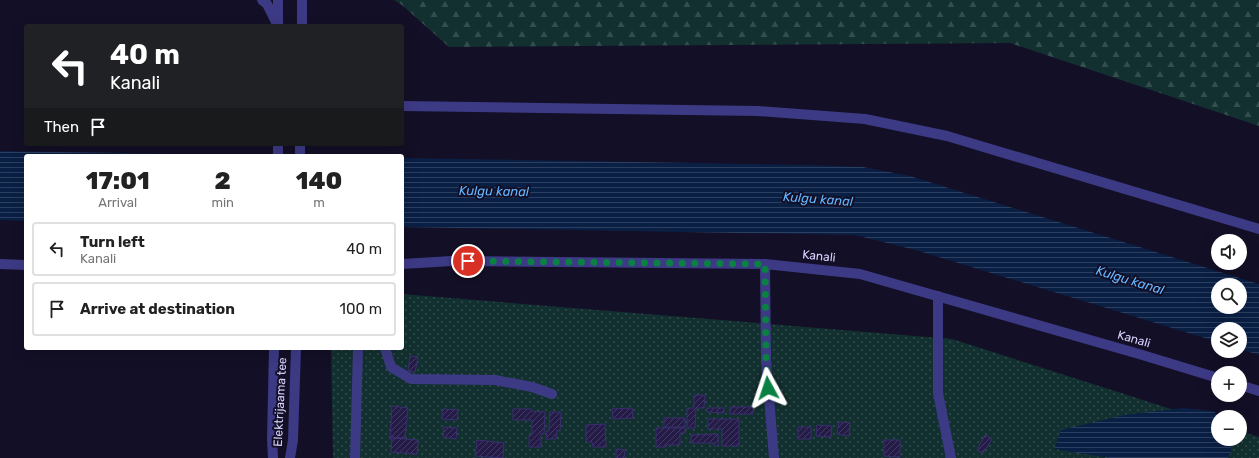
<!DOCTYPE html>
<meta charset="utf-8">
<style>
:root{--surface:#fff;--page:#f2f2f2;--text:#222;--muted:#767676;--line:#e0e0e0}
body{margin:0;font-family:Rubik,sans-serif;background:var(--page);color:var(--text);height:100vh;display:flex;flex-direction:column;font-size:15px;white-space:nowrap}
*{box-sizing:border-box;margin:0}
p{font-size:13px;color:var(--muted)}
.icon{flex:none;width:22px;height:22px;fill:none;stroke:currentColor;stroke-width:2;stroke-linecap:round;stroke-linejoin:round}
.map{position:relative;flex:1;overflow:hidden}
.details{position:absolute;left:24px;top:154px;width:380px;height:196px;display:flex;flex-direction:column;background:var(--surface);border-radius:4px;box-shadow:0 4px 16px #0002}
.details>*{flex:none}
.hud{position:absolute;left:24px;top:24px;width:380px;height:122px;border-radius:4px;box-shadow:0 4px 16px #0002;background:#202124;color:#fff;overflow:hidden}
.tools{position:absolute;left:1211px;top:234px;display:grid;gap:8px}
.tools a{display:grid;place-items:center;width:36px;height:36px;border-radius:50%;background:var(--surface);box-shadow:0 4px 16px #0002;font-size:20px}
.pin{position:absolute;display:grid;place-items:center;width:34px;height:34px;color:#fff;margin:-17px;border:2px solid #fff;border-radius:50%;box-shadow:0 1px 4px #0007}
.me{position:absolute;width:44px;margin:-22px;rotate:355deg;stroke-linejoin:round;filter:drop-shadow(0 0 3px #0008)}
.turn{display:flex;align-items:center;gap:14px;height:84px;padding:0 20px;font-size:18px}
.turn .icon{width:52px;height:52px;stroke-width:2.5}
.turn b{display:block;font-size:28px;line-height:34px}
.then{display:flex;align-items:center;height:38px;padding:0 20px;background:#0003;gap:8px;font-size:15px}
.eta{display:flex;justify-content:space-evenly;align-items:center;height:68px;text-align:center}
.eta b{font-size:24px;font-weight:800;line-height:28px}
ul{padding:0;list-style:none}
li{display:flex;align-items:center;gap:12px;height:54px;margin:0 8px 6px;padding:0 12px;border:2px solid var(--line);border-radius:4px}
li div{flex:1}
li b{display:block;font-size:15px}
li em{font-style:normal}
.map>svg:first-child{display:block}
.grass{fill:url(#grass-dots)}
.forest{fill:url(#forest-firs)}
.water{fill:url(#water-rules);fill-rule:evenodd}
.building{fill:url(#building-hatch);stroke:#3b2d73}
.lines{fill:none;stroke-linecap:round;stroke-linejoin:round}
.service{stroke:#3d3a85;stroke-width:10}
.minor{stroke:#3d3a85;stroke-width:10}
.tertiary{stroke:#3d3a85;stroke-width:10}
.route{stroke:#0b8043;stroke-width:7;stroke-dasharray:0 12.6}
.labels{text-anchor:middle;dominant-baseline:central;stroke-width:4;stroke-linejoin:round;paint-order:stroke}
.street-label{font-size:12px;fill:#d9d4ff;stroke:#130f26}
.water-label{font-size:13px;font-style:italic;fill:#62b6ff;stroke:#130f26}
</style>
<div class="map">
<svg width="1259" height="458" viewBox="0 0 1259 458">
<defs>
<pattern id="grass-dots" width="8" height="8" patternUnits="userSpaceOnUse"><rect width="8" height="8" fill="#12302f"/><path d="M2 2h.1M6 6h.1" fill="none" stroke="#344d4e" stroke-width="1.8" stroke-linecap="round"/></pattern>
<pattern id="forest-firs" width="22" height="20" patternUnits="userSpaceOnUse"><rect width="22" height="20" fill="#12302f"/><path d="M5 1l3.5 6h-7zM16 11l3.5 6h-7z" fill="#344d4e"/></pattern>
<pattern id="water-rules" width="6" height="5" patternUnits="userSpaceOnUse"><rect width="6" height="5" fill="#0a1f44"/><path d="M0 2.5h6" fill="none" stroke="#2d3f60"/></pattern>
<pattern id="building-hatch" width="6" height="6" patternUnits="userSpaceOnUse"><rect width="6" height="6" fill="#241b47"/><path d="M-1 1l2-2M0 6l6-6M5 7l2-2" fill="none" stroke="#433b63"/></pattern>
</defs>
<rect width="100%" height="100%" fill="#130f26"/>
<path class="grass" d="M402 294 952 339 1218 424V439H1240V431L1259 437V458H333L331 348H402Z"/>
<path class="forest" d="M394 0H1259V126L1010 43 449 47 402 5Z"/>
<path class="water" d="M0 151 302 156H26V221L0 220Z
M402 158 809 165 863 167 910 176 1259 284V355L1240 349V329H1218V342L919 251 855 235 402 227ZM1218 285H1240V307H1218Z
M1183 408 1213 411 1221 417H1218V439H1230L1231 452 1228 458H1110L1054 449 1061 430 1124 415Z"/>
<path class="building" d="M410 356 418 357 415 372 408 371Z
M694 395H705L704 408H696L695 428H687V408H694Z
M392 406 408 408 405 438 391 437V439H390Z
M730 407H753V414H730Z
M632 408 633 418 613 419 612 409Z
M707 408H724V413L707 412Z
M443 409 458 410 457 420 442 419Z
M513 409H531V411L545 412 544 434 541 433V447H529V435H532V420H513Z
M550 412H561L560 431 557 430 556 439H546L547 431H549Z
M664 418H685V427H664Z
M708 419H739V446H722V429H708Z
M839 422 850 423 849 436 837 434Z
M605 424 606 447H593L592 442H586V425Z
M817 425 832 426 831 437 816 436Z
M444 427 457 428 456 439 443 437Z
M798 427H811V439H798Z
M656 428H685V433H680V445H666V447H656Z
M718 434V446H714V443H691V435Z
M985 435 992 439 983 453 977 450Z
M392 438 418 440 417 454 391 452Z
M477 440 504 443 503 458 475 456Z
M884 440H900V457L884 456Z
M616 449 625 450 624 458H616Z"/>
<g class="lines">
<path class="service" d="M262 0 267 4 278 26
M402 106 758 111 865 119 947 136 1259 229
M0 264 26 265
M765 264 766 360 774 458
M385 348 391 367 411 379 495 380 532 387 552 394"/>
<path class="minor" d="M402 264 452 261 765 264 860 274 1139 354 1218 378
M938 296V393L951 458
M1240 385 1259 391
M355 458 358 348"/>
<path class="tertiary" d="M278 0V26
M302 26V0
M278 156V144
M300 156V144
M273 458 272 439 274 348
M290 458 293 440 296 348"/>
</g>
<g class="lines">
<path class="route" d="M468 261 765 264 766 360 768 388"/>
</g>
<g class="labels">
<g class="street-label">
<text transform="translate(819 256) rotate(6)">Kanali</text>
<text transform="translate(1134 339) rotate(16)">Kanali</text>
<text transform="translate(280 402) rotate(-87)">Elektrijaama tee</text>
</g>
<g class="water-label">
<text transform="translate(494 191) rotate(1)">Kulgu kanal</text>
<text transform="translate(818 199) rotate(4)">Kulgu kanal</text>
<text transform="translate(1130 280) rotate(17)">Kulgu kanal</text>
</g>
</g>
</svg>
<div class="tools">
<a><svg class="icon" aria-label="sound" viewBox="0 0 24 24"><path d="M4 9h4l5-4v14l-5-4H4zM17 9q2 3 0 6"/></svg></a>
<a><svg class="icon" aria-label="search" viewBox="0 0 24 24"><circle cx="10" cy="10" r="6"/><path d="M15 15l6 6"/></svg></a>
<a><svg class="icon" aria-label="layers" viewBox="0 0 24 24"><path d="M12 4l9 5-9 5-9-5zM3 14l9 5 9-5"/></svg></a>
<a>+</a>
<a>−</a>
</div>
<div class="pin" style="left:468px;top:261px;background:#d93025"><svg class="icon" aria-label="arrive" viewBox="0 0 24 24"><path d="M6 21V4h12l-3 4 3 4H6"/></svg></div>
<svg class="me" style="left:768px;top:388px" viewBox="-20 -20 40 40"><path d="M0-17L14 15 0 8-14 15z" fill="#0b8043" stroke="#fff" stroke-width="4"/></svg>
<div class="hud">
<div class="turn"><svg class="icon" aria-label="left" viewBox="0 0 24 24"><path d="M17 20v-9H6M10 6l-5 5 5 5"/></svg><div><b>40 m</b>Kanali</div></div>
<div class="then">Then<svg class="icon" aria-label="arrive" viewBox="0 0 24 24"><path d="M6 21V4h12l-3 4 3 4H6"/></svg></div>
</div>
<section class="details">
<div class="eta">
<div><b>17:01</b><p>Arrival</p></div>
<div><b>2</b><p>min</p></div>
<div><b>140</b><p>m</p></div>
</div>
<ul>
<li><svg class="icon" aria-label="left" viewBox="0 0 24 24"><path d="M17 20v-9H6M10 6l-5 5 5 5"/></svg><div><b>Turn left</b><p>Kanali</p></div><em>40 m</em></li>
<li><svg class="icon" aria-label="arrive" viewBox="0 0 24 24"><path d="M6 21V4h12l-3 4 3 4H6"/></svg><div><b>Arrive at destination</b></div><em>100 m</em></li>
</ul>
</section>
</div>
